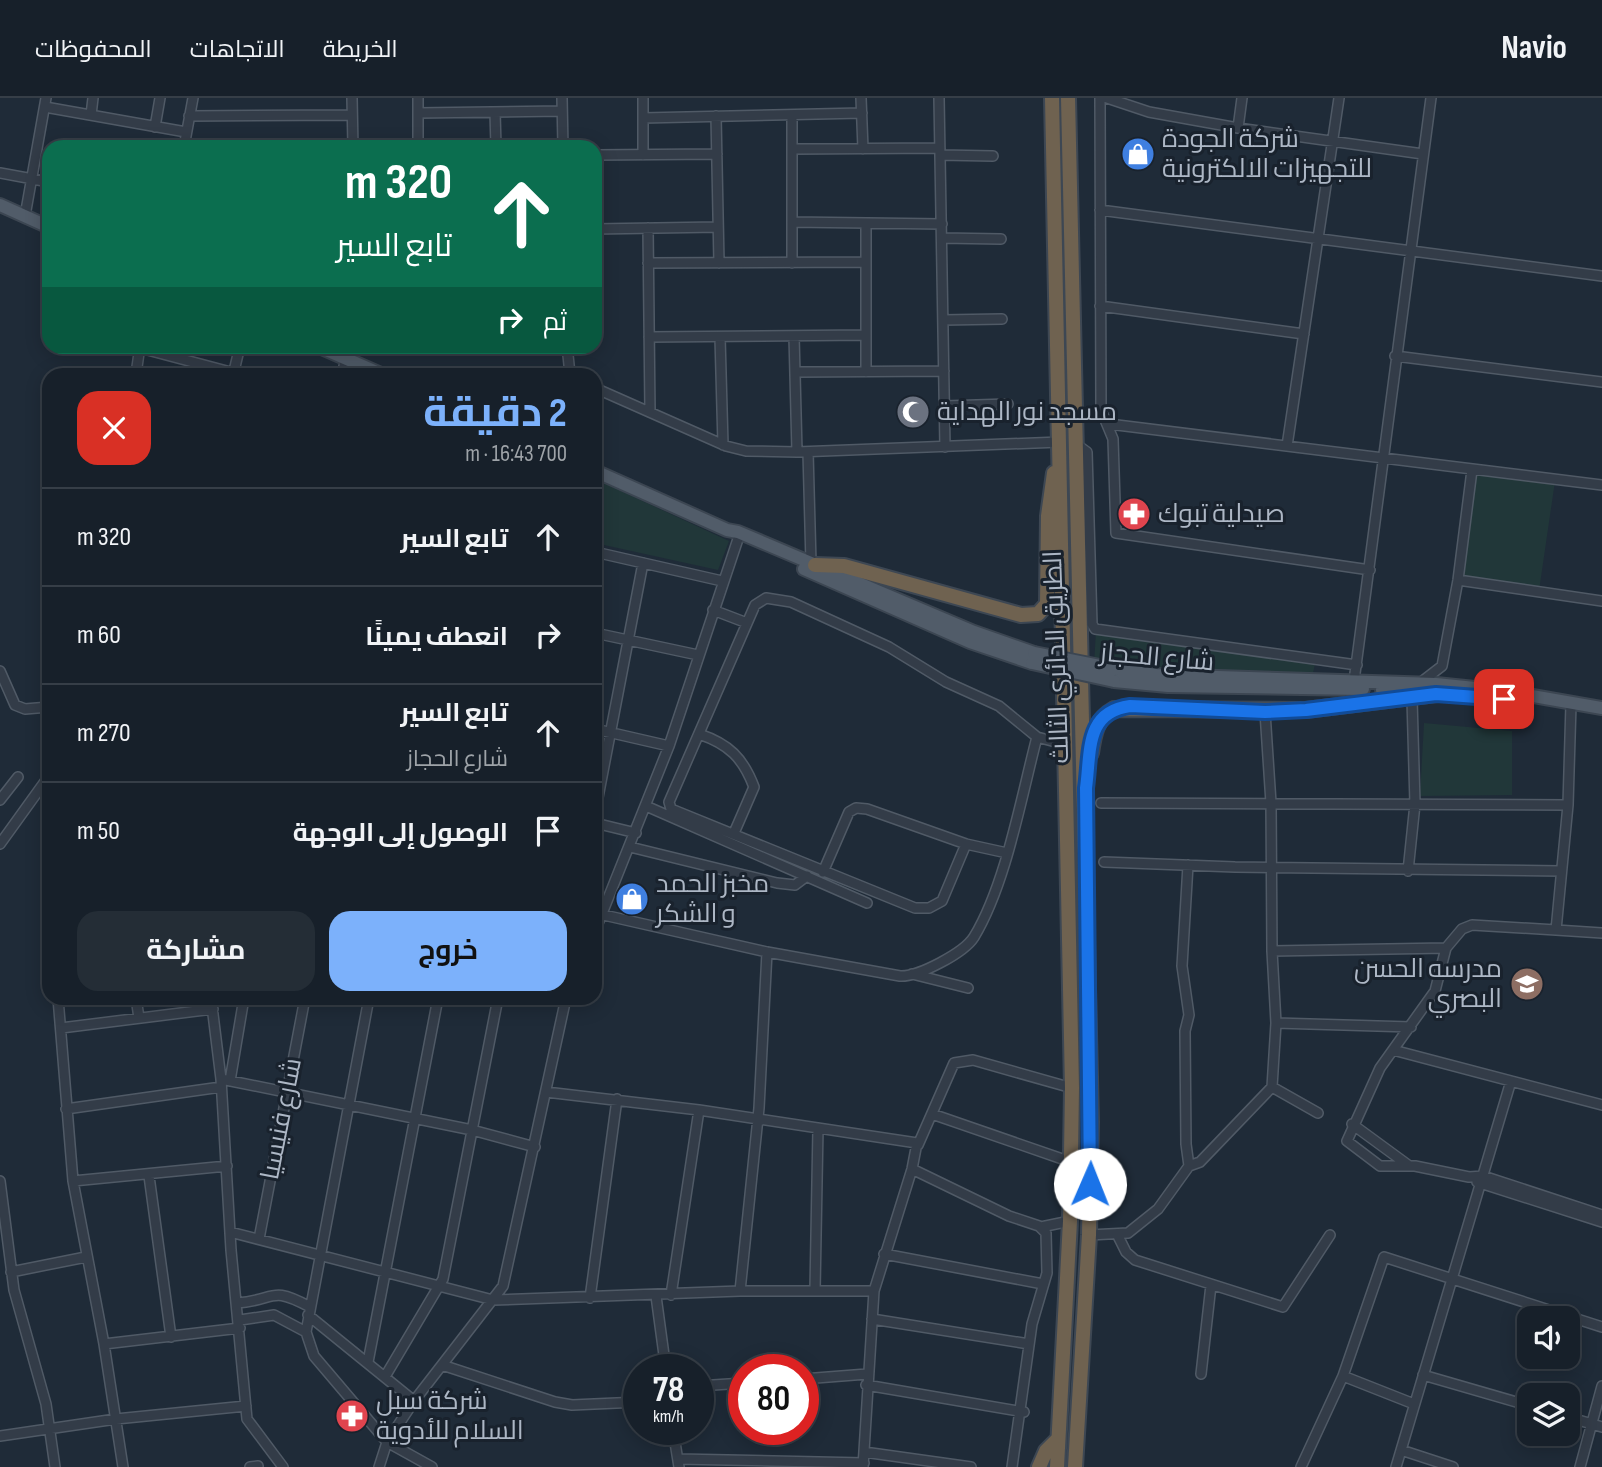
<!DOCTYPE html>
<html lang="ar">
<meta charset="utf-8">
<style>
:root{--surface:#17202a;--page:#242d36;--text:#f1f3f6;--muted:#9ea3a8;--line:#363e47;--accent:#7cb1fb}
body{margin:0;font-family:"Sofia Sans Condensed",Cairo,sans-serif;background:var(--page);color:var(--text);direction:rtl;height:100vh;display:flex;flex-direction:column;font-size:26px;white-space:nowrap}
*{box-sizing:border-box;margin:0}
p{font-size:23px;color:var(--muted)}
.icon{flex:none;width:38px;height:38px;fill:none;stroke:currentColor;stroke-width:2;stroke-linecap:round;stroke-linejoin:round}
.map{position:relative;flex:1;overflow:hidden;direction:ltr}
.details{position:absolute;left:42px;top:270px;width:560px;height:637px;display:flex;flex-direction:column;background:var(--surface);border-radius:21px;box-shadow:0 4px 18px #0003,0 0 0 2px var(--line);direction:rtl}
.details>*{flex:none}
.banner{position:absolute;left:42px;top:42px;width:560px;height:214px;border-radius:21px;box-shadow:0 4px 18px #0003,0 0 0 2px var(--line);direction:rtl;background:#0b6e4f;color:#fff;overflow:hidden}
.fabs{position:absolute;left:1517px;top:1208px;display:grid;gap:14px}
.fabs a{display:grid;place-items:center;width:63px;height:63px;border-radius:14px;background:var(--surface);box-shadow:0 4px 18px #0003,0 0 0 2px var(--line);font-size:35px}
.speed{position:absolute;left:623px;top:1256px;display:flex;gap:14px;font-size:35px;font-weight:700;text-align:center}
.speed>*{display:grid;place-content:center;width:91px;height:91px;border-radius:50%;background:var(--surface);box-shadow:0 4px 18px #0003,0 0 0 2px var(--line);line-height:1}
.speed small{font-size:18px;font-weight:400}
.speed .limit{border:10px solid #d22;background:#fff;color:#111}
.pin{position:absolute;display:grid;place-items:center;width:60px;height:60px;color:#fff;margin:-30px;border-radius:14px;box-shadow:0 4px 10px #0006}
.me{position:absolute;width:77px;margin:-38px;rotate:1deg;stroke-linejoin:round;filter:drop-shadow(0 0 5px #0008)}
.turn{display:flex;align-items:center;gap:24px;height:147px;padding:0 35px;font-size:32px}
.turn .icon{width:91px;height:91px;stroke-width:2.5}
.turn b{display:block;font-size:49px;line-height:60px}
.then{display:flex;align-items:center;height:66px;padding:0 35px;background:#0003;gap:14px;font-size:26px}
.round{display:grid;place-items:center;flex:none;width:74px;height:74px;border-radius:21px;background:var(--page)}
.summary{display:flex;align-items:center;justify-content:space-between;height:119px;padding:0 35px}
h1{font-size:42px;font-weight:700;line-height:52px;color:var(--accent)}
.button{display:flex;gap:14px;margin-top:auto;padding:14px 35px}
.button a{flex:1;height:80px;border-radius:21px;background:var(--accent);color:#111;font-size:28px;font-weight:700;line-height:80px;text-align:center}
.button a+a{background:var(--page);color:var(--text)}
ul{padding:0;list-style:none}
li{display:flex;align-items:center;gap:21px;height:98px;padding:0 35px;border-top:2px solid var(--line)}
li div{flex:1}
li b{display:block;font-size:26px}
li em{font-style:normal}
header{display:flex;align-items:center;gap:42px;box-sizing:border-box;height:98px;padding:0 35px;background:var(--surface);border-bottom:2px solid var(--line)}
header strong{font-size:33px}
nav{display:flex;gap:38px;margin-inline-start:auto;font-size:24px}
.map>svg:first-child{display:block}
.green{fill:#213739}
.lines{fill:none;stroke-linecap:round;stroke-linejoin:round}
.minor-casing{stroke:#505a66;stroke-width:12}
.major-casing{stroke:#3c4652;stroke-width:16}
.highway-casing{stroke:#3d4753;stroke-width:18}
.minor{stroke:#333c48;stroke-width:9}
.major{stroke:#515c69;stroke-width:12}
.highway{stroke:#6f6250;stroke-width:14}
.major-bridge-casing{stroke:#3c4652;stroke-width:16;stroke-linecap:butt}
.major-bridge{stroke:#515c69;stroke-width:12}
.route-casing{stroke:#114b97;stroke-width:18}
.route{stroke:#1a73e8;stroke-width:12}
.labels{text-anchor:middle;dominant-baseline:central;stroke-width:6;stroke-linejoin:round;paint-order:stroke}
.poi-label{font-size:26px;fill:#adb7c5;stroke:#19222d;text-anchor:start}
.street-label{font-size:26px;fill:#adb7c5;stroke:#19222d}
</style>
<header>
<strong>Navio</strong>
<nav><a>الخريطة</a><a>الاتجاهات</a><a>المحفوظات</a></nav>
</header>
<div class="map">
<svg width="1602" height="1369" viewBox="0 0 1602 1369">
<rect width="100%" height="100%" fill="#1f2b38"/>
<path class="green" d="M1472 372 1555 383 1539 493 1458 482Z
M595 381 729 443 718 472 595 445Z
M1096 532 1316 562 1312 579 1157 576 1094 567Z
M1424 625 1512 633V697L1420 698Z"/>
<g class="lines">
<defs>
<path id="minor" d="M352 0 353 49
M418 0V49
M562 0 563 49
M643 0V57
M861 0 863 51
M939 0 945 349
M1100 0 1101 312 1113 341 1116 435 1370 472
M1107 0 1149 14 1238 30 1423 56
M45 9 186 34
M495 14 496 49
M418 15 562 13
M91 17 93 0
M792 17V165
M189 18 352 17
M716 18 719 165
M643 20 862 15
M155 29 160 0
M1238 30 1242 0
M184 49 193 0
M792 51 940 50
M595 57 717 56
M940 57 993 58
M0 75 49 84
M1100 112 1602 178
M25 118 46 0
M792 124 942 126
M866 125V274
M648 130 650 314
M595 131 718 129
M942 140 1001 141
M648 165 866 164
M1100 208 1304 236
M943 222 1002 221
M794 238 797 354
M649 239 866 237
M720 239 723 347
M567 248 570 276
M140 250 238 276
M1395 258 1602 284
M234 273 240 248
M795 274 944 273
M136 276 140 248
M342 276 346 261
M595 290 726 348 746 353 797 354 1060 344
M945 308 1008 306
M1109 326 1602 387
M1076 346 1087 354 1092 526 1095 531 1357 567
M1287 348 1339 0
M808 354 811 465
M595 454 722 483
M1458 482 1602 503
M713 512 747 525
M595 535 698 557
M0 573 15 607 25 611 49 609
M1354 583 1431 0
M1420 585 1442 568 1458 482 1472 372
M1571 606 1568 707 1556 832 1602 835
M595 631 669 648
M699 636C729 646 743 660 754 689L734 735
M0 702 18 679
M1101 705 1568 707
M646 708 867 805
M595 715 643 465
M595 725 636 735
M0 746 49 678
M966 746 942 803 929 810H915L671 711 669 704 755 507 766 500 791 504 889 549 946 584 999 608 1037 639 1067 647
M630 749 777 785 795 787 807 778
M1104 764 1235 769 1561 773
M1408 773 1415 706 1412 601
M823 774 849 714 856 710 867 711 966 746 1007 755
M595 815 767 854 900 878C918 879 964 855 974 839 1006 786 1021 700 1037 639
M595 833 669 648 738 441
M1446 850 1435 893 1380 970 1347 1043 1380 1068H1415L1469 1079 1483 1078 1602 1117
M1272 853 1446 850 1462 831 1472 827 1556 832
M912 876 968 890
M58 900 73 1083 104 1246 123 1369
M136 900 139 920
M211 900 221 981 231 1152 247 1321 283 1369
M369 900 306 1234 314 1258 387 1344 379 1369
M1276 925 1411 929
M61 930 213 911
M1393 952 1602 1007
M221 981 472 1032 535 1049
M230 983 244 900
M1272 989 1318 1015
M546 994 699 1012 917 1045 912 1071 874 1193 863 1369
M66 1011 221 989
M932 1016 1071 1064
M1352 1026 1408 1067
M918 1047 954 965 973 962 1072 990
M1189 1068 1200 1064 1272 989 1276 925 1272 853 1271 705 1265 614
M912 1071 1009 1118 1039 1128 1046 1135 1047 1175 1032 1226 1012 1369
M149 1078 171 1239
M0 1083 14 1192 46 1306 55 1369
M73 1083 227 1068
M1477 1084 1602 1124
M1041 1129 1070 1123
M230 1134 493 1202 740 1193H874
M1089 1137 1128 1135 1158 1111 1189 1068 1186 1046 1185 933 1189 917 1182 868 1188 767
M1118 1138 1126 1154 1135 1162 1283 1209 1330 1137
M259 1141 305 900
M884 1156 1043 1186
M11 1174 86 1159
M815 1192 818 1030
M740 1193 759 1010 767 854
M671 1197 699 1012
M656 1198 666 1272
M590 1200 617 1001
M237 1205C277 1202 269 1187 310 1209
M308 1217 414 1303
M872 1221 1029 1246
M240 1222 274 1217 306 1234
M104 1246 240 1230
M368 1264 438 900
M442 1267 555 1304 572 1307 639 1304
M1201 1276 1211 1187
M386 1277 443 1181 498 900
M1423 1277 1530 1308
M803 1281 867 1276
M866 1287 1024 1314
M698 1288 744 1285
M1414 1306 1343 1278 1384 1159 1602 1229
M1568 1319 1602 1329
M673 1332 679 1369
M0 1338 116 1321 246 1308
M1401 1352 1453 1369
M864 1354 971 1369
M678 1361 864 1365
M250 1369 258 1368
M432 1369 387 1344 414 1303 503 1188 566 900
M1301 1369 1343 1278
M1396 1369 1511 983
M1580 1369 1602 1288"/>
<path id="major" d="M0 107 49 129
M317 248 381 276
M595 373 727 432 738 434 974 534 1034 555
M804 471 970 544 1032 565
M1115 571 1156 577 1436 586 1504 593 1602 610
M1114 583 1168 588 1363 591
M1382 592 1479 599"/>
<path id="highway" d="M1052 0 1072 990 1070 1123 1057 1369
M1068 0 1091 1024 1089 1137 1075 1369
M815 467 844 468 1021 517 1038 516 1047 506 1048 418 1054 375
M1091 655C1094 635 1096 621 1114 611L1306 612 1436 596
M1039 1369 1046 1353 1058 1341"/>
</defs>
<use href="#minor" class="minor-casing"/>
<use href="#major" class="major-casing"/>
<use href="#highway" class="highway-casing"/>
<use href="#minor" class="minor"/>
<use href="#major" class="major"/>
<use href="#highway" class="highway"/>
<defs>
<path id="major-bridge" d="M1034 555 1115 571
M1032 565 1114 583"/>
</defs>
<use href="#major-bridge" class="major-bridge-casing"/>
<use href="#major-bridge" class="major-bridge"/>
</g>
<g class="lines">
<defs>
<path id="route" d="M1090 1086 1086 690C1091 653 1085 614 1130 608L1265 614 1306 612 1436 596 1504 601"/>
</defs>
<use href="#route" class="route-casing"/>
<use href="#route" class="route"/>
</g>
<defs>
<symbol id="shop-disc" viewBox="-11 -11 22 22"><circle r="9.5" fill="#3f7fe0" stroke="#19222d"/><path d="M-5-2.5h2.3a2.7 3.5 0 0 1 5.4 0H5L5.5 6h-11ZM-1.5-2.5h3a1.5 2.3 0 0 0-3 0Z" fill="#fff"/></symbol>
<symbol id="mosque-disc" viewBox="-11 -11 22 22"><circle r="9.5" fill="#6b7280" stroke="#19222d"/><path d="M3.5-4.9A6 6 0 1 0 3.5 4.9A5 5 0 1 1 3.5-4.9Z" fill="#fff"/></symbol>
<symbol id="pharmacy-disc" viewBox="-11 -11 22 22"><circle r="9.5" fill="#e0444e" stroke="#19222d"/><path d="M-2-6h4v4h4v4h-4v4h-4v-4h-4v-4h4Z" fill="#fff"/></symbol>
<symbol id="school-disc" viewBox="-11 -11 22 22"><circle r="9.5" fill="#8d6e63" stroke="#19222d"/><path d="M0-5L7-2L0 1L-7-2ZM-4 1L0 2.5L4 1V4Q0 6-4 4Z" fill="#fff"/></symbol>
</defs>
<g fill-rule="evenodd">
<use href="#shop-disc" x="1119" y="37" width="38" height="38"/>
<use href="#mosque-disc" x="894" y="295" width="38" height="38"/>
<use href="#pharmacy-disc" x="1115" y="397" width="38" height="38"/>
<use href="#shop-disc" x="613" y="782" width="38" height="38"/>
<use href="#school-disc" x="1508" y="867" width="38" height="38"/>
<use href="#pharmacy-disc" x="333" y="1299" width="38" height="38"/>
</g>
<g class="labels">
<g class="poi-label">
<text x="1162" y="41">شركة الجودة<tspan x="1162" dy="30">للتجهيزات الالكترونية</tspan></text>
<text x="937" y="314">مسجد نور الهداية</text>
<text x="1158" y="416">صيدلية تبوك</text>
<text x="656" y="786">مخبز الحمد<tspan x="656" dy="30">و الشكر</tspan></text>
<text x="1502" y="871" text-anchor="end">مدرسه الحسن<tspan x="1502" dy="30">البصري</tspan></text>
<text x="376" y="1303">شركة سبل<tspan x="376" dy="30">السلام للأدوية</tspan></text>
</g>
<g class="street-label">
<text transform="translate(1057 559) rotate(-92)">الطريق الدائري الثالث</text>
<text transform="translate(1157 560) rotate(5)">شارع الحجاز</text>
<text transform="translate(282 1021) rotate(-79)">شارع فنيسيا</text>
</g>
</g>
</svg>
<div class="fabs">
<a><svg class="icon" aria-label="sound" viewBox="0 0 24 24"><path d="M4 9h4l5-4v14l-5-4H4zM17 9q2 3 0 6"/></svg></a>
<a><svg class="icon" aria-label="layers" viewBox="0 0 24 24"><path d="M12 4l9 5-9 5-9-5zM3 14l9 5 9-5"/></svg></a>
</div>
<div class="speed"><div>78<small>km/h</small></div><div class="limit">80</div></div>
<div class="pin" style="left:1504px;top:601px;background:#d93025"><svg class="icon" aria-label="arrive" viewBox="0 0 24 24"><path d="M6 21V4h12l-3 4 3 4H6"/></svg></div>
<svg class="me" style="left:1090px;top:1086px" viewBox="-20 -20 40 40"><circle r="19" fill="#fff"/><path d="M0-13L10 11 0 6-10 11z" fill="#1a73e8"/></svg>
<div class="banner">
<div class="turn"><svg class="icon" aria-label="ahead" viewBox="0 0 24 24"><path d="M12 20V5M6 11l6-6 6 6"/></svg><div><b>320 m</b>تابع السير</div></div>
<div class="then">ثم<svg class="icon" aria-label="right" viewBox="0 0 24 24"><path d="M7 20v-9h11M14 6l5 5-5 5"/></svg></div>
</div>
<section class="details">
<div class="summary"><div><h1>2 دقيقة</h1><p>700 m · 16:43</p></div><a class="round" style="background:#d93025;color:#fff"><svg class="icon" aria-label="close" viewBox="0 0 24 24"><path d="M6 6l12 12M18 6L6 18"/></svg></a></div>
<ul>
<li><svg class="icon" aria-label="ahead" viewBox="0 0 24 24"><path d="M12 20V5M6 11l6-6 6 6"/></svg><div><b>تابع السير</b></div><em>320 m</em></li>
<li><svg class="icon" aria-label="right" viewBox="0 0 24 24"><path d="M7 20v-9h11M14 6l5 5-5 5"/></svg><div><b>انعطف يمينًا</b></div><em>60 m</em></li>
<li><svg class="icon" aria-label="ahead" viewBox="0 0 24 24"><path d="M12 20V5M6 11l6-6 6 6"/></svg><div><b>تابع السير</b><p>شارع الحجاز</p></div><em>270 m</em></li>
<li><svg class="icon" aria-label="arrive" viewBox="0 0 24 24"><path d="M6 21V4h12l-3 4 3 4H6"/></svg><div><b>الوصول إلى الوجهة</b></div><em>50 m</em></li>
</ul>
<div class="button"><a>خروج</a><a>مشاركة</a></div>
</section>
</div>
